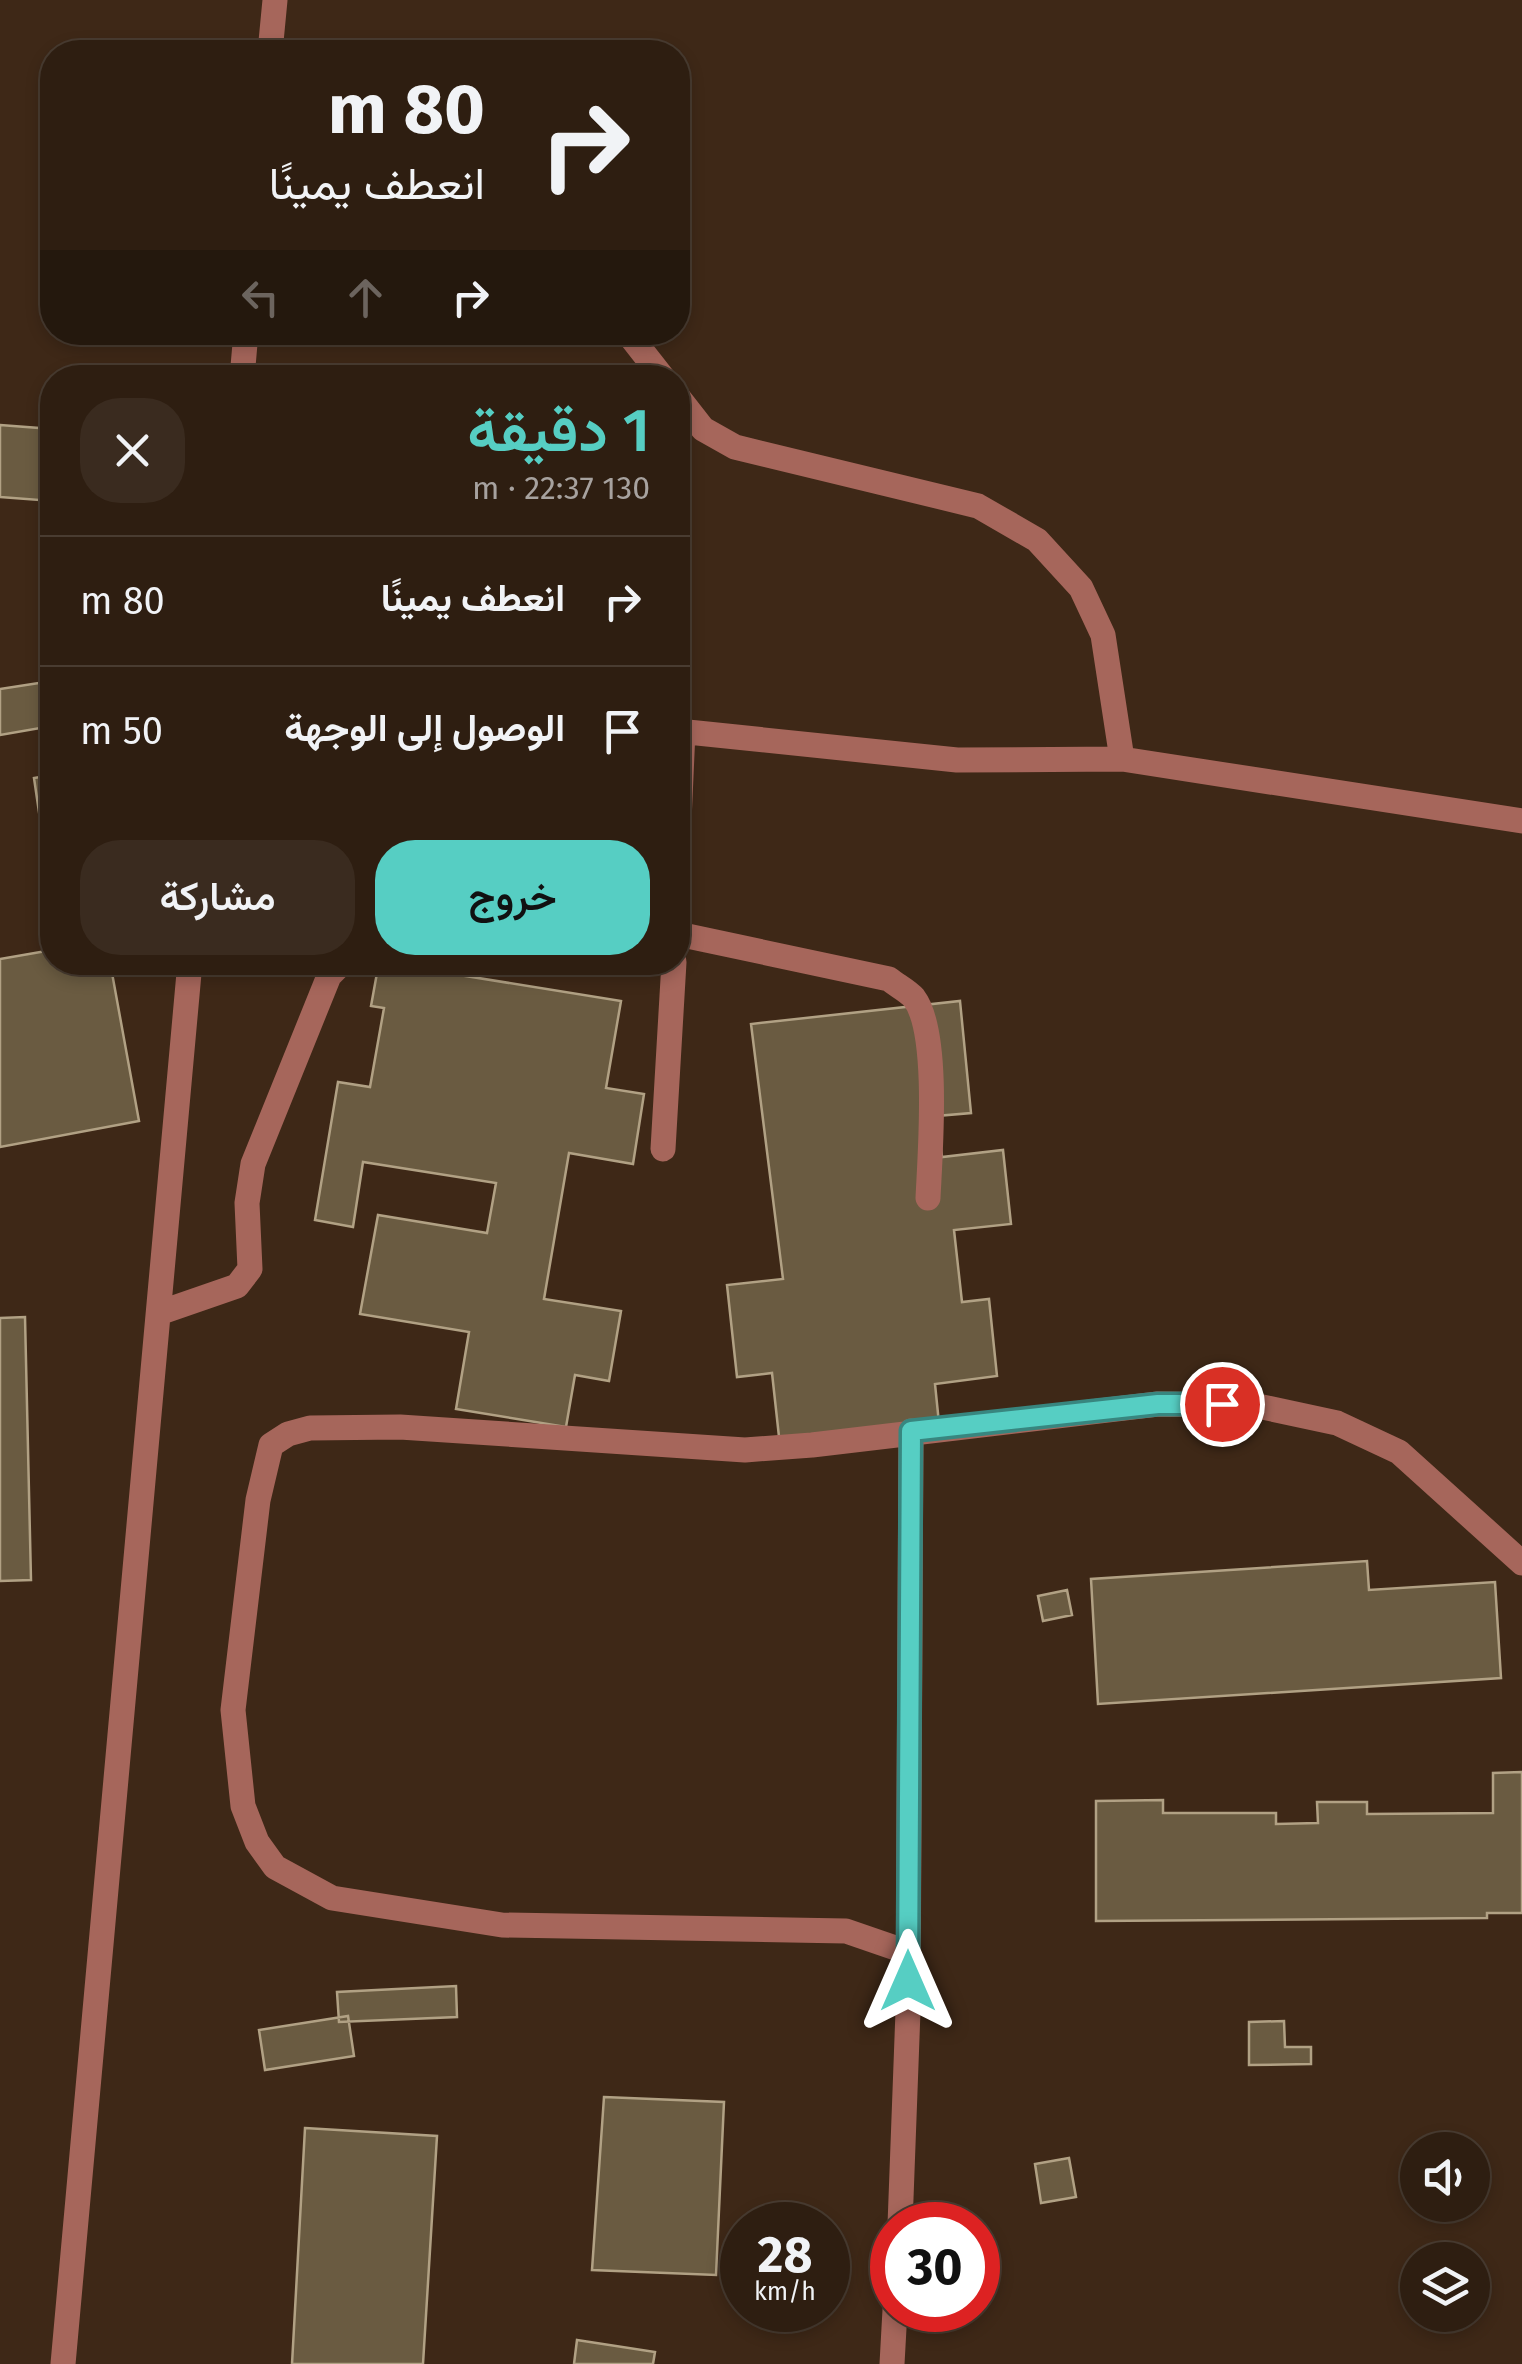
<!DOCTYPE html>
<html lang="ar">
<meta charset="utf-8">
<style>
:root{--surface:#2e1e11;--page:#3a2b1f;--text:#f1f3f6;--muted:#a7a29f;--line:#493c31;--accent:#56cec3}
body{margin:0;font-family:"Fira Sans",Vazirmatn,sans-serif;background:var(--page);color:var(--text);direction:rtl;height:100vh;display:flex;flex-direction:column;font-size:38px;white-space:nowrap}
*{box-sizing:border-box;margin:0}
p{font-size:32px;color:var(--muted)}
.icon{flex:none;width:55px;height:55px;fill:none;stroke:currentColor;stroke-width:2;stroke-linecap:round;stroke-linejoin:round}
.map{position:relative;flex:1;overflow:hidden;direction:ltr}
.side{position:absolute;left:40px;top:365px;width:650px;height:610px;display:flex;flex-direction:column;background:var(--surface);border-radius:40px;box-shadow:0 5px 15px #0003,0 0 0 2px var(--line);direction:rtl}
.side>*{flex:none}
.hud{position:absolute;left:40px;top:40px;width:650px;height:305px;border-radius:40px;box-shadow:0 5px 15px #0003,0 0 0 2px var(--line);direction:rtl;background:#2e1e11;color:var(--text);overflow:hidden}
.fabs{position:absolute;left:1400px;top:2132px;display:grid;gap:20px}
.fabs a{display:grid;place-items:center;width:90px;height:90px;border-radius:50%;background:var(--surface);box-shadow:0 5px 15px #0003,0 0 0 2px var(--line);font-size:50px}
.speed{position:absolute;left:720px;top:2202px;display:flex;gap:20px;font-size:50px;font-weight:700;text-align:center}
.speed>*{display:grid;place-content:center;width:130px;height:130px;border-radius:50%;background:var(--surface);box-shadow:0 5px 15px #0003,0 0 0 2px var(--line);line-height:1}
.speed small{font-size:25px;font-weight:400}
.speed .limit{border:15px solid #d22;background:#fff;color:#111}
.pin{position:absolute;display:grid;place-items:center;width:85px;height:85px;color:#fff;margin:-42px;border:5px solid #fff;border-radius:50%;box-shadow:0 2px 10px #0007}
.me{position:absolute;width:110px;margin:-55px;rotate:0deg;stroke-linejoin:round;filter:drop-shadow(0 0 8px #0008)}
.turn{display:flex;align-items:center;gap:35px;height:210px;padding:0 40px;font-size:45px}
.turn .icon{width:130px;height:130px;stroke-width:2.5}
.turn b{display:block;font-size:70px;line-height:85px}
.lanes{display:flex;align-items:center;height:95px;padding:0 40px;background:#0003;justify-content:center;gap:50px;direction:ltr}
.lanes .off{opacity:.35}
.round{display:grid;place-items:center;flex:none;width:105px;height:105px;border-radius:40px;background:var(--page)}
.overview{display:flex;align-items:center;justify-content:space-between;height:170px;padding:0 40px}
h1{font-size:60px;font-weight:600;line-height:75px;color:var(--accent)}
.cta{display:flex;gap:20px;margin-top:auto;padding:20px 40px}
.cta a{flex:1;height:115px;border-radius:40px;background:var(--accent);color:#111;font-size:40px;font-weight:600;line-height:115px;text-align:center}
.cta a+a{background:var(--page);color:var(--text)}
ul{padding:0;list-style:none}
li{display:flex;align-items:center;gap:30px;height:130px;padding:0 40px;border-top:2px solid var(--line)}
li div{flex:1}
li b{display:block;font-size:38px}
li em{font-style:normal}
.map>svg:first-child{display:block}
.building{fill:#6a5b41;stroke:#b1a184;stroke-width:2.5}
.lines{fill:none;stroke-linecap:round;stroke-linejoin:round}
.minor{stroke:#a6665b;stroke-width:25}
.route-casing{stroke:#38867f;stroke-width:25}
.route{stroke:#56cec3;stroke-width:18}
</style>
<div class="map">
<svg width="1522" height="2364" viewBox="0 0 1522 2364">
<rect width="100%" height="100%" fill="#3e2817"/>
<path class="building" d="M0 425 52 429V501L0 497Z
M52 681V726L0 735V689Z
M52 775V817L40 819 34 778Z
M52 950V962H110L139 1121 0 1147V959Z
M379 962 621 1001 606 1088 644 1094 633 1164 569 1153 544 1299 621 1311 609 1381 575 1375 566 1427 456 1409 469 1332 360 1314 378 1215 487 1233 496 1183 363 1162 353 1227 315 1220 338 1082 370 1087 384 1008 371 1006Z
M960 1001 971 1113 937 1116 942 1157 1003 1150 1011 1224 954 1230 962 1302 989 1299 997 1376 935 1384 940 1433 781 1455 772 1373 737 1377 727 1285 783 1279 751 1024Z
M25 1317 31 1580 0 1581V1318Z
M1367 1561 1369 1590 1495 1582 1501 1678 1098 1704 1091 1579Z
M1067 1590 1072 1615 1043 1621 1038 1596Z
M1522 1772V1913H1487V1918L1096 1921V1801L1163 1800V1813H1276V1824L1318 1823 1317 1802H1367V1814L1493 1813V1773Z
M456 1986 457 2017 339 2022 337 1992Z
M348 2016 354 2056 265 2070 259 2030Z
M1284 2021 1285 2047H1311V2064L1249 2065V2022Z
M604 2097 724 2102 716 2275 592 2270Z
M305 2128 437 2136 423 2364H292Z
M1069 2158 1076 2197 1041 2203 1035 2164Z
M577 2340 655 2352 653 2364H574Z"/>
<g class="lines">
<path class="minor" d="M270 52 275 0
M627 332 663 378
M242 378 246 332
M678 397 703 429 735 447 978 506 1037 540 1081 588 1103 635 1122 759
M678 731 957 760 1122 759 1522 821
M678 844 683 731
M678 934 889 979C896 985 908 991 914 998 940 1032 930 1154 928 1198
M663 1149 674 962
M159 1313 237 1286 250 1269 247 1203 253 1164 329 976 343 962
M907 1952 846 1931 502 1925 332 1898 275 1867 257 1842 243 1806 233 1710 258 1500 271 1445 288 1434 310 1428 400 1427 745 1450 812 1445 1158 1404 1253 1405 1337 1423 1399 1452 1522 1563
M900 2225 908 2011 911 1431
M63 2364 190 962
M892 2364 895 2310"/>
</g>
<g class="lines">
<defs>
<path id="route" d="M908 1981 911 1431 1158 1404H1222"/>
</defs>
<use href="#route" class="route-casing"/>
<use href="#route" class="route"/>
</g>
</svg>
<div class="fabs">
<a><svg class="icon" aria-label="sound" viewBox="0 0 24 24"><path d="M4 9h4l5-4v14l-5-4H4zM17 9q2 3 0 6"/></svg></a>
<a><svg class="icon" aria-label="layers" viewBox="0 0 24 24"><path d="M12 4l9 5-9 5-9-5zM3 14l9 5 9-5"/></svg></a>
</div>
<div class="speed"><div>28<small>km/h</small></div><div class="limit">30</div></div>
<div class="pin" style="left:1222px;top:1404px;background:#d93025"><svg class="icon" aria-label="arrive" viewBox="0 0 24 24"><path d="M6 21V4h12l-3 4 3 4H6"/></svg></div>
<svg class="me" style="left:908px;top:1981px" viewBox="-20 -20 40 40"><path d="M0-17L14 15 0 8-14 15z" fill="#56cec3" stroke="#fff" stroke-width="4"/></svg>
<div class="hud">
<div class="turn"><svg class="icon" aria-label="right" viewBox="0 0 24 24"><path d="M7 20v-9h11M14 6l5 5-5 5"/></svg><div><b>80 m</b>انعطف يمينًا</div></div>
<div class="lanes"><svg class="icon off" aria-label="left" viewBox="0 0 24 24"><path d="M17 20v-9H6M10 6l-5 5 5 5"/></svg><svg class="icon off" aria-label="ahead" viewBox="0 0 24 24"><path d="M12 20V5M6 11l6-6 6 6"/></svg><svg class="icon" aria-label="right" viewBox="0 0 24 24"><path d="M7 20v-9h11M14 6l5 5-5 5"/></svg></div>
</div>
<section class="side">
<div class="overview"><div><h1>1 دقيقة</h1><p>130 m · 22:37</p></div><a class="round"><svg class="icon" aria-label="close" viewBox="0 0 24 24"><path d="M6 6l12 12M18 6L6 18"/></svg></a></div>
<ul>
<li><svg class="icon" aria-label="right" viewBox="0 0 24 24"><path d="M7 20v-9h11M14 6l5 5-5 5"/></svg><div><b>انعطف يمينًا</b></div><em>80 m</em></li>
<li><svg class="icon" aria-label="arrive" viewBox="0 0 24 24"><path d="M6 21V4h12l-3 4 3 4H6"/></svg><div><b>الوصول إلى الوجهة</b></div><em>50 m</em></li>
</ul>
<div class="cta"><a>خروج</a><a>مشاركة</a></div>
</section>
</div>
